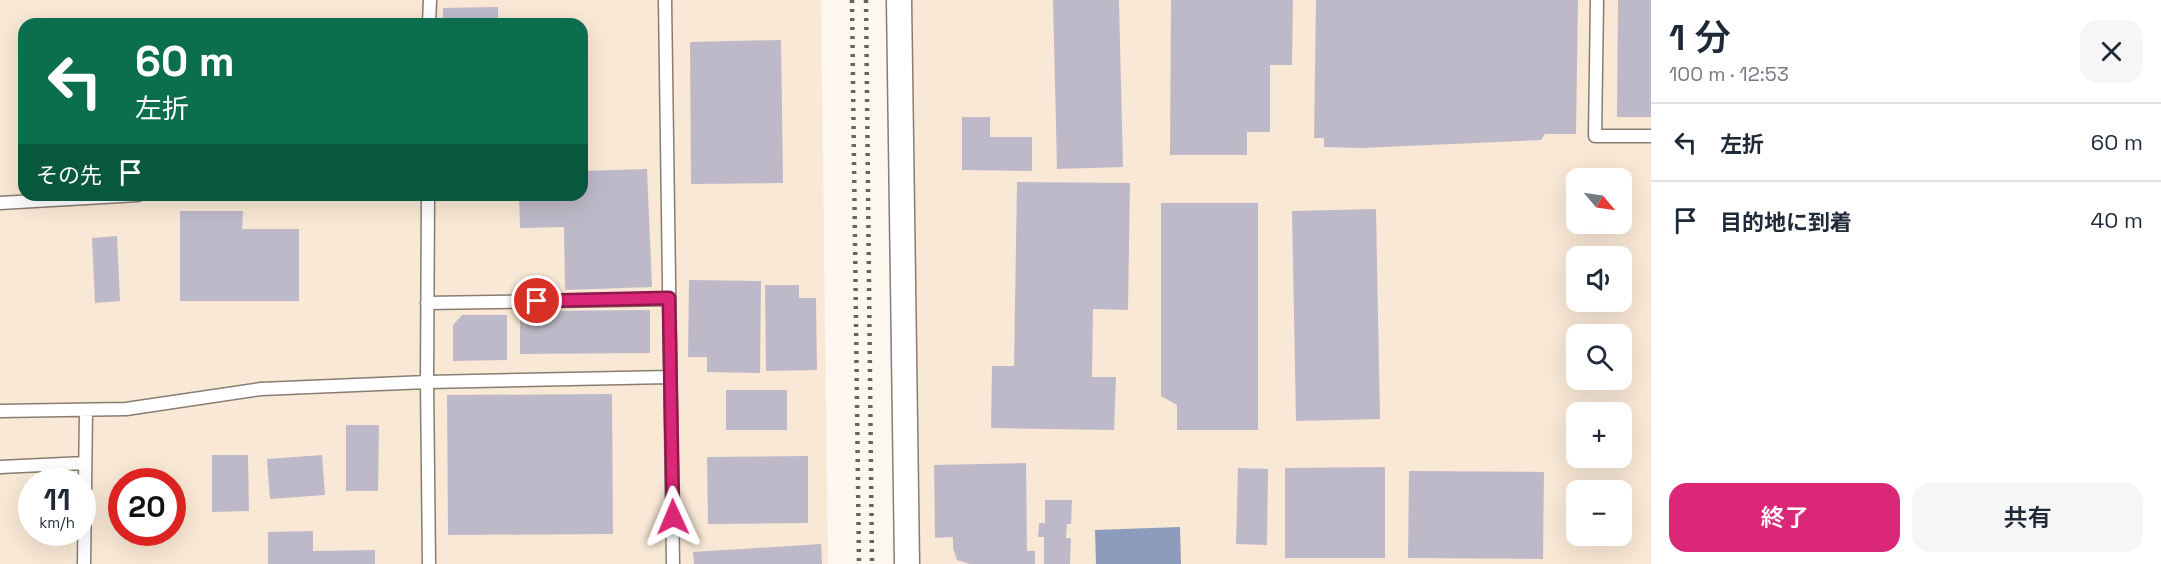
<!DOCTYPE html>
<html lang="ja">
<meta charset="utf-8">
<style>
:root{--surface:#fff;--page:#f6f6f7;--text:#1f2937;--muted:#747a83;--line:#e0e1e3;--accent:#db2777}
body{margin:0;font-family:"Space Grotesk","Noto Sans JP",sans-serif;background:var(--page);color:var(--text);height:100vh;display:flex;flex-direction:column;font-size:22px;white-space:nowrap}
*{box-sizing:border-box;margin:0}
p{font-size:20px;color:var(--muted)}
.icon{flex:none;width:33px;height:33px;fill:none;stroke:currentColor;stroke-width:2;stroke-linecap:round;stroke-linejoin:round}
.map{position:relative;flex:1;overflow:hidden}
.panel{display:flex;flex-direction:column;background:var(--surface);width:510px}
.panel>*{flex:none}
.guide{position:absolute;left:18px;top:18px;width:570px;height:183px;border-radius:18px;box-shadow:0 6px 24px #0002;background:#0b6e4f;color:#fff;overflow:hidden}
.needle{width:39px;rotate:119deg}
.fabs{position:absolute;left:1566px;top:168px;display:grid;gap:12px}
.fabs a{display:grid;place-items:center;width:66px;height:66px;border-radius:12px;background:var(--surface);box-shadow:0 6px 24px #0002;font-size:30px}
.speed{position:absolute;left:18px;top:468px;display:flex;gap:12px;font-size:30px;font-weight:700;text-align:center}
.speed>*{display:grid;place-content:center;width:78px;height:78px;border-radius:50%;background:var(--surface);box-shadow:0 6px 24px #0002;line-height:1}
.speed small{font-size:15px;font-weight:400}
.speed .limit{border:9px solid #d22;background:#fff;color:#111}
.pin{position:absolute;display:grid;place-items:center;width:51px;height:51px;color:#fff;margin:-26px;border:3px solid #fff;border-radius:50%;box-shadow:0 2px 6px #0007}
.me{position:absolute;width:66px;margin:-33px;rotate:359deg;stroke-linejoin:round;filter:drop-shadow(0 0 4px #0008)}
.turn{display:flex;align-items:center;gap:21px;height:126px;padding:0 18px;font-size:27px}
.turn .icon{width:78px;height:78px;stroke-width:2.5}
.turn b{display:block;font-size:42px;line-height:51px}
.then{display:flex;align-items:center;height:57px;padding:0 18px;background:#0003;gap:12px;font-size:22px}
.round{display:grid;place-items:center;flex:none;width:63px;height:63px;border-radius:18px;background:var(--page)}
.overview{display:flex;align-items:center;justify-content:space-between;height:102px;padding:0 18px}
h1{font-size:36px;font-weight:600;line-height:45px}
.action{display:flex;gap:12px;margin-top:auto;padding:12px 18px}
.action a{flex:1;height:69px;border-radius:18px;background:var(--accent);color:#fff;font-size:24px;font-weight:600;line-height:69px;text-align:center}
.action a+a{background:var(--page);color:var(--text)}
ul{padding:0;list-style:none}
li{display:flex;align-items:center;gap:18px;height:78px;padding:0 18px;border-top:2px solid var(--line)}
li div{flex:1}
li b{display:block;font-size:22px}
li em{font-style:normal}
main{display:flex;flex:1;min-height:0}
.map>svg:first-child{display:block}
.built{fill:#f9e8d5;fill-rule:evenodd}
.water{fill:#8d9cbb}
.building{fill:#beb9c8}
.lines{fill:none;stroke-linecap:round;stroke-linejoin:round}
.lane-casing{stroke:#877d72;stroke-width:15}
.street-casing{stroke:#877d72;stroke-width:27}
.lane{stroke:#fff;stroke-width:12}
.street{stroke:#fff;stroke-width:24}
.rail{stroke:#68635d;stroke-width:4.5;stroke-dasharray:3 6;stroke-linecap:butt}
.route-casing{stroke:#8e194d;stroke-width:15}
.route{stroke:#db2777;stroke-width:10}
</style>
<main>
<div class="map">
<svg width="1651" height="564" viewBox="0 0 1651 564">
<rect width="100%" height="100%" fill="#fef7ef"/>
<path class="built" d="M0 0H821L828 564H0ZM24 24H582V195H24ZM32 482H82V532H32ZM122 482H172V532H122Z
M910 0H1651V564H913ZM1576 178H1622V224H1576ZM1576 256H1622V302H1576ZM1576 334H1622V380H1576ZM1576 412H1622V458H1576ZM1576 490H1622V536H1576Z"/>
<path class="water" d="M1180 527 1181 564H1096L1095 530Z"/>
<path class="building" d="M1053 0H1119L1123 167 1057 169Z
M1171 0H1293L1292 65H1270V132H1247V155H1170Z
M1316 0H1578L1576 134H1545L1541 140 1362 148 1324 147V138H1314Z
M1618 0H1651V117H1617Z
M498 7V24H443V8Z
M781 40 783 183 691 184 690 42Z
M962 117H990V137H1032V171L962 170Z
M647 169 652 287 565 290 564 227 520 228 519 195H582V171Z
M1017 182 1130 183 1128 310 1093 309 1092 377H1116L1114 430 991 428 992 366H1014Z
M1161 203H1258V430H1177V405L1161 396Z
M1376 209 1380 419 1296 421 1292 211Z
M180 211H243L242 229H299V301H180Z
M117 236 120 301 95 303 92 238Z
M689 280 761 281 760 373 707 372V357H688Z
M765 285H799V298H816L817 370 766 371Z
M650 310V353L520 354V311Z
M462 315H507V360L453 361V325Z
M726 390H787V430H726Z
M612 394 613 534 448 535 447 395Z
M346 425H379L378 491H346Z
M212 455H248L249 511 212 512Z
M322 455 325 495 270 499 267 459Z
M808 456V523L708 524 707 457Z
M1026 463 1027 551H1035V564H970L957 560 953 548V537L935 538 934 465Z
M1385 467V558H1285V468Z
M1238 468 1268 469 1267 545 1236 544Z
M1409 471 1544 472 1543 559 1408 558Z
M1045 500H1072L1071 524H1067L1066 538H1071L1070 564H1044V537H1038L1039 523H1045Z
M313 531V551L375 550V564H268V532Z
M821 544 822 564H694L693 552Z"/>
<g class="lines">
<defs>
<path id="lane" d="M665 0 673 564
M1597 0 1595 136H1651
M429 24 430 0
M428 195 427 382 429 564
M0 203 138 195
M427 303 669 299
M0 411 126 409 261 389 427 382 670 377
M0 467 85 463
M84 564 86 410"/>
<path id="street" d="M899 0 907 564"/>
</defs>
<use href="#lane" class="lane-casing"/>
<use href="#street" class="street-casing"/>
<use href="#lane" class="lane"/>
<use href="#street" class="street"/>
<path class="rail" d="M852 0 859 564
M866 0 872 564"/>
</g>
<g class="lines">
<defs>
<path id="route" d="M537 301 669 298 673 517"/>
</defs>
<use href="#route" class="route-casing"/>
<use href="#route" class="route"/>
</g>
</svg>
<div class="fabs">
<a><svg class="needle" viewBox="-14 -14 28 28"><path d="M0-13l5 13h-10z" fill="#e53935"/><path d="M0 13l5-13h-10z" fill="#747a83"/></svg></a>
<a><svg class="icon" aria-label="sound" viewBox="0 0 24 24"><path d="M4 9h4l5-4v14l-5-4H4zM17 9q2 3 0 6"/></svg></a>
<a><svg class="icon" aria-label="search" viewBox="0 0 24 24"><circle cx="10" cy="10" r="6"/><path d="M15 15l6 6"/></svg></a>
<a>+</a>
<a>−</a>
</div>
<div class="speed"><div>11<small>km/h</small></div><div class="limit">20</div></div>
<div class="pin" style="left:537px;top:301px;background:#d93025"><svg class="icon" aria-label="arrive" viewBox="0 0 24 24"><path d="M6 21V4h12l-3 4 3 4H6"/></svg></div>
<svg class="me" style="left:673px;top:517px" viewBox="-20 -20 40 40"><path d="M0-17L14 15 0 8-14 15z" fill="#db2777" stroke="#fff" stroke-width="4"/></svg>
<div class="guide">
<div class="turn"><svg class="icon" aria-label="left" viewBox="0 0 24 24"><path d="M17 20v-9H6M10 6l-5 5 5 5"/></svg><div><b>60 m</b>左折</div></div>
<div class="then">その先<svg class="icon" aria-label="arrive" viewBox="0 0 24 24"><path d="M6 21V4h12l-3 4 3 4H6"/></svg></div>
</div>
</div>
<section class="panel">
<div class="overview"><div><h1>1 分</h1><p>100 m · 12:53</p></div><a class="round"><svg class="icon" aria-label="close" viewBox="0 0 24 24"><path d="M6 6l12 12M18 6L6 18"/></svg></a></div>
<ul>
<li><svg class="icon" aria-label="left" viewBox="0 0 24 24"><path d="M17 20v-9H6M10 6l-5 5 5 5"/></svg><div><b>左折</b></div><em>60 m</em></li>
<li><svg class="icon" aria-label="arrive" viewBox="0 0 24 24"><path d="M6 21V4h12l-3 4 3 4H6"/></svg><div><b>目的地に到着</b></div><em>40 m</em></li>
</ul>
<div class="action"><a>終了</a><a>共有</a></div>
</section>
</main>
